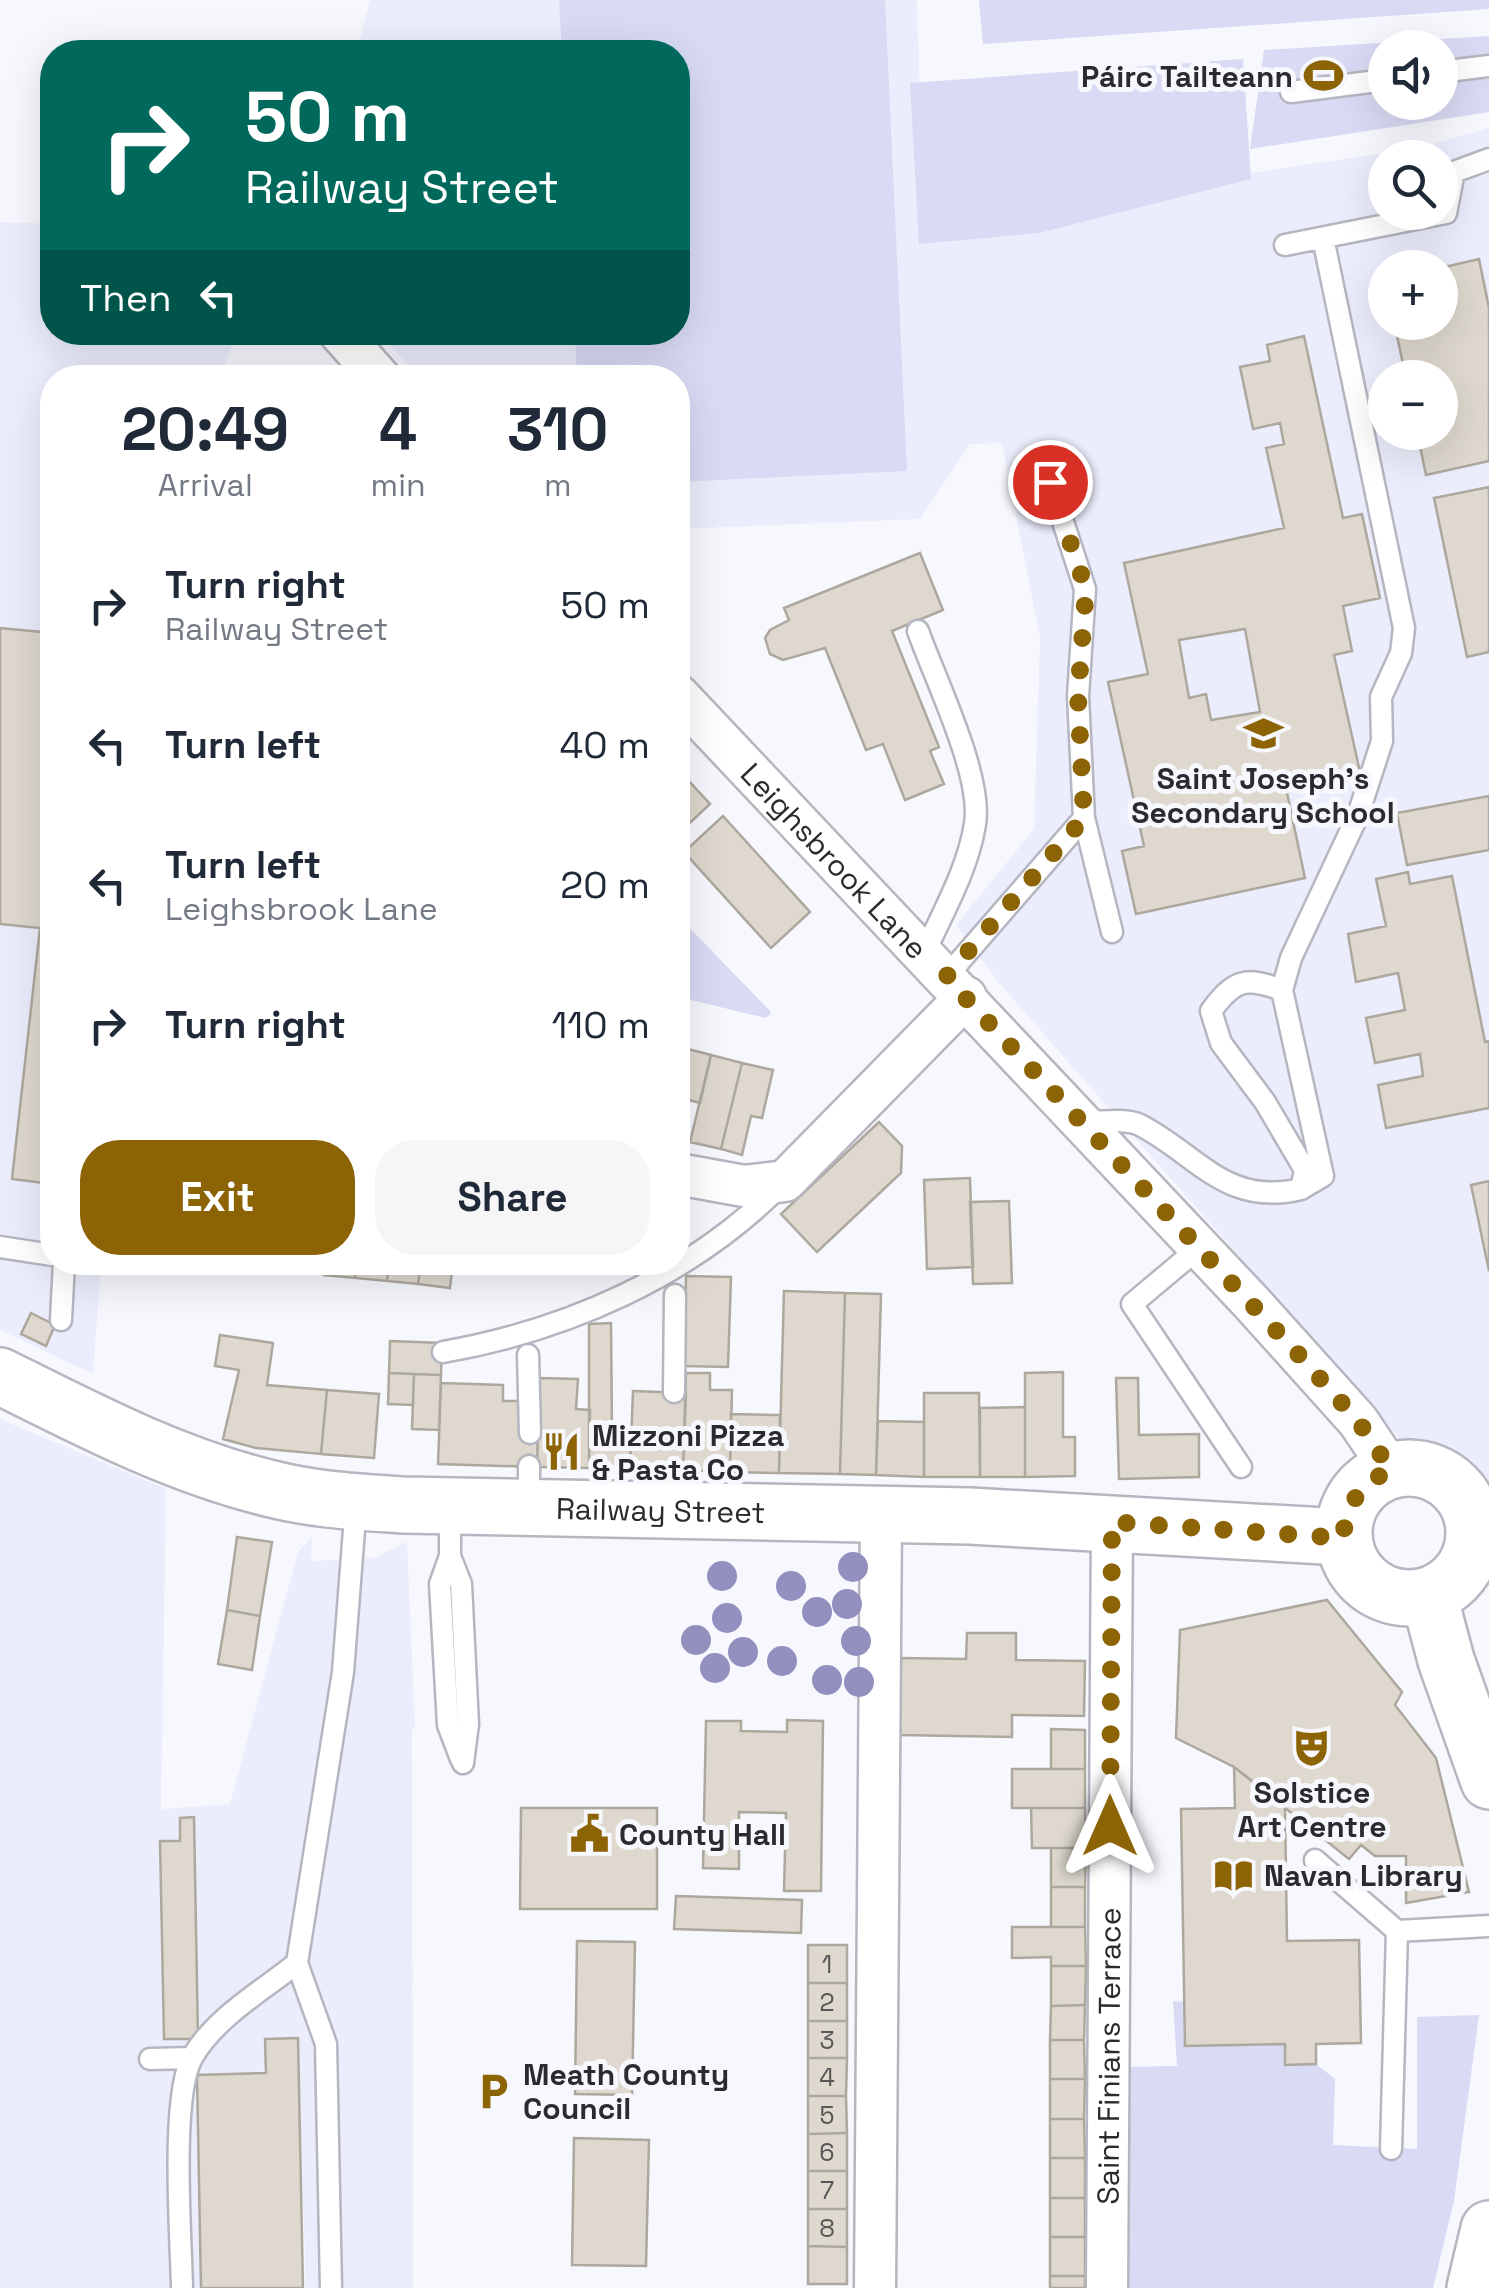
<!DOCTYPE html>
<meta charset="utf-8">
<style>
:root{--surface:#fff;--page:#f6f6f7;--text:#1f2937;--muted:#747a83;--accent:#8c6305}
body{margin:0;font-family:"Space Grotesk",sans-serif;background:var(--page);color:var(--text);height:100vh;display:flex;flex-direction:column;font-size:38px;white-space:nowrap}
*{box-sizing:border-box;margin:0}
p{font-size:32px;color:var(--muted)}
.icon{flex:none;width:55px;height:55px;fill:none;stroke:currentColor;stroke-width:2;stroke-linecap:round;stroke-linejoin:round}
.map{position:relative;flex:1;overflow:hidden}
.side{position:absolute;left:40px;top:365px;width:650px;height:910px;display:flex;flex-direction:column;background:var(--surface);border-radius:40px;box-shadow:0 10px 40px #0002}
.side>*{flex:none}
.banner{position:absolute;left:40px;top:40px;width:650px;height:305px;border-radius:40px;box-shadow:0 10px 40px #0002;background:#00695c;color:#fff;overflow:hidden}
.fabs{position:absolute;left:1368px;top:30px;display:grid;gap:20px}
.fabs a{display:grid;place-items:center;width:90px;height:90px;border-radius:50%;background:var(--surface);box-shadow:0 10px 40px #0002;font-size:50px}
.pin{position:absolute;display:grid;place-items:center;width:85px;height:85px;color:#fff;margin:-42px;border:5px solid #fff;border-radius:50%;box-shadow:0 2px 10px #0007}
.me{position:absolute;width:110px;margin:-55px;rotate:0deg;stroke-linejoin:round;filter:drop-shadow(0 0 8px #0008)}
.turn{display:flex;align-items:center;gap:35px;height:210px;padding:0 40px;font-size:45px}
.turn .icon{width:130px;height:130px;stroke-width:2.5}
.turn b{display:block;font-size:70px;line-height:85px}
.then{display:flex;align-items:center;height:95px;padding:0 40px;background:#0003;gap:20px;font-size:38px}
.eta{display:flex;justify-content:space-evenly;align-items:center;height:170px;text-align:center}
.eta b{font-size:60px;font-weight:700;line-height:70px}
.action{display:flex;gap:20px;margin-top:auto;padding:20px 40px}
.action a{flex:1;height:115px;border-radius:40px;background:var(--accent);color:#fff;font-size:40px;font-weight:700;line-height:115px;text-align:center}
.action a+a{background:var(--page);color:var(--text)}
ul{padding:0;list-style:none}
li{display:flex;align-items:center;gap:30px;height:140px;padding:0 40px}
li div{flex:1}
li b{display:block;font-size:38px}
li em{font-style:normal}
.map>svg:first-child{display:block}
.built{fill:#ecedfc;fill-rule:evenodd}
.green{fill:#d9daf4;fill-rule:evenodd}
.building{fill:#ded8ce;stroke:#ada89e;stroke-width:2.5;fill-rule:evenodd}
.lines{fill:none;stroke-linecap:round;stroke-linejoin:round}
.service-casing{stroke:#b5b6c0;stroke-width:25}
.minor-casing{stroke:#b5b6c0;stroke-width:45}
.secondary-casing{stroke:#b5b6c0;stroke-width:60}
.service{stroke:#fff;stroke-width:20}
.minor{stroke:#fff;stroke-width:40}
.secondary{stroke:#fff;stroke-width:55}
.tree{fill:#938fbe}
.route{stroke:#8c6305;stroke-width:18;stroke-dasharray:0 32.4}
.labels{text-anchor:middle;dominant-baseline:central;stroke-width:10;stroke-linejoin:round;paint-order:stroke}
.number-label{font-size:25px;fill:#585657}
.poi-label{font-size:30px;font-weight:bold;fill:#2b2b2f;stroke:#f7f7fe;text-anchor:start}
.street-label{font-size:30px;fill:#2b2b2f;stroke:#f7f7fe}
</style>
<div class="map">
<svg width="1489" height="2288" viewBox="0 0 1489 2288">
<rect width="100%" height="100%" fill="#f7f7fe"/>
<path class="built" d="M370 0H917L924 235 1202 180 1419 148 1489 128V1484L1461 1483 1437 1471 1400 1439 998 982 956 925 1034 829 1040 638 1002 443 970 444 920 519 678 529V378L420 377 377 333 678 332V52H357ZM1385 158H1440V212H1385ZM1385 268H1440V322H1385ZM1385 378H1440V432H1385Z
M0 222 52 224V332L234 333 223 377 52 378V1262L101 1263 93 1374 0 1330Z
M0 1419 166 1489 161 1809 230 1804 298 1552 312 1537 311 1561 374 1558 407 1542 415 1728 412 1729 413 2288H306L298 2039H266L265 2071 180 2080 288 2083 291 2288H0Z"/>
<path class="green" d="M559 0H885L907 471 678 482V378L577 377 575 333 678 332V52H562Z
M979 0H1489V9L983 44Z
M1489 36V112L1250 149 1264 50ZM1385 48H1440V102H1385Z
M1243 59 1251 179 1039 233 919 244 910 83Z
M678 916 771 1012V1013L766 1018 678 997Z
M1173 2001 1184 2002 1185 2046 1285 2044 1286 2065 1316 2064 1335 2079 1333 2145 1417 2149V2017L1479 2015 1454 2201 1433 2288H1122V2067L1177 2066Z"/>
<path class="building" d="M1479 259 1489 308V461L1426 475 1417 432H1440V378H1406L1394 322H1440V268Z
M1304 336 1343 518 1362 514 1380 598 1343 606 1352 651 1334 655 1360 772 1286 788 1305 878 1136 914 1122 851 1144 846 1108 682 1148 674 1124 563 1284 528 1266 448 1284 444 1280 423 1253 429 1240 367 1270 361 1267 345ZM1245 629 1260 712 1211 720 1206 694 1189 698 1179 640Z
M293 368 361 374V378H292Z
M1489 487V652L1467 657 1434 498Z
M920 553 943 610 892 631 939 747 930 751 944 784 905 800 883 744 866 750 825 648 783 660 770 654 765 638 770 630 789 620 784 608Z
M0 628 52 633V1184L12 1179 40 928 0 924Z
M688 780 710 804 678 834V789Z
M1489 796V850L1407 865 1397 813Z
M723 816 810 912 771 948 684 852Z
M1408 872 1410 884 1452 876 1485 1042 1489 1041V1108L1386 1128 1378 1085 1423 1076 1420 1054 1375 1063 1366 1018 1405 1010 1398 973 1356 982 1348 934 1386 926 1376 879Z
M680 1047 711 1055 700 1103 678 1097Z
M711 1055 742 1063 721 1149 690 1142Z
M742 1063 773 1070 762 1118 751 1116 742 1155 721 1149Z
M879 1122 902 1146 901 1173 817 1252 781 1214Z
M970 1178 973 1267 927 1269 924 1180Z
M1489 1181V1271L1471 1185Z
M1009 1201 1012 1283 973 1284 970 1202Z
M325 1262H357L355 1278 324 1275Z
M357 1262H389L387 1281 355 1278Z
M389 1262H421L418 1284 387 1281Z
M421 1262H453L450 1288 418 1284Z
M686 1276 731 1277 728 1367 684 1366Z
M784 1291 845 1293 840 1474 779 1473Z
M845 1293 881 1294 876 1475 840 1474Z
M31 1313 55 1325 46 1346 21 1334Z
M611 1323 612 1429 631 1430 630 1469 589 1468V1324Z
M220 1335 273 1343 267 1385 327 1390 321 1454 256 1448 223 1439 239 1370 215 1366Z
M390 1341 442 1343 441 1375 389 1373Z
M1063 1372V1437H1075V1476L1025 1477V1373Z
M389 1373 414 1374 413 1405 388 1404Z
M686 1373H710V1390H732L730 1472 683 1470Z
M414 1374 441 1375 439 1430 412 1429Z
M539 1378 578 1379 576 1409 590 1410 589 1468 537 1467Z
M1116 1378H1138L1139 1435 1199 1434V1477L1119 1479Z
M441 1383 503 1385V1401H525L538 1433 537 1467 438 1464Z
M327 1390 379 1394 374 1458 321 1454Z
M633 1391 686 1393 683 1470 630 1469Z
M924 1393H979L980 1477H924Z
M1025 1407V1477H980V1408Z
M731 1414 780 1415 779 1473 730 1472Z
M878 1421 924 1422V1477L876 1475Z
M237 1537 272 1542 260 1616 227 1610Z
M1327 1600 1402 1692 1395 1705 1436 1758 1469 1892 1406 1903V1856H1375L1361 1845 1349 1859 1234 1767 1176 1738 1180 1630Z
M227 1610 260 1616 252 1670 218 1664Z
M967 1633H1016V1660L1085 1661 1084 1716 1012 1715V1737L900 1735 901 1658 966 1659Z
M787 1720 823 1721 821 1891H784L786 1813 739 1812V1869L703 1868 706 1721H741V1731L787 1732Z
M1051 1729 1085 1730V1769H1051Z
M1234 1767 1285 1806 1287 1941 1359 1940 1361 2043 1316 2044V2064L1285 2065V2044L1185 2046 1181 1809 1235 1808Z
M1012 1769H1085V1808H1012Z
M521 1808H657V1909H520Z
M1031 1808H1085L1086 1848H1032Z
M194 1817 198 2039H164L160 1841H180V1818Z
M1051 1848H1086L1085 1887H1051Z
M1051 1887H1085V1927H1051Z
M676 1896 802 1900 801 1933 674 1929Z
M1012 1927H1085L1086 1966H1051V1957L1012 1958Z
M577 1941 635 1942 632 2095 575 2094Z
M808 1945H847V1983H808Z
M1051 1966H1086L1085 2005 1051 2006Z
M808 1983H847V2021H808Z
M1085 2005 1084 2040H1050L1051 2006Z
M808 2021H847V2058H808Z
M298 2038 303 2288H201L197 2075 266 2073 265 2039Z
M1050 2040H1084L1085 2079H1050Z
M808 2058H847L846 2096H808Z
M1050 2079H1085L1084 2119H1050Z
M808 2096H846L847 2133 808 2134Z
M1050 2119H1084L1085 2158H1050Z
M847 2133V2171H808V2134Z
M574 2138 649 2140 646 2266 572 2265Z
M1050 2158H1085V2198H1050Z
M808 2171H847V2209H808Z
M1050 2198H1085V2237H1050Z
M808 2209H847V2247L808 2246Z
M1050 2237H1085V2276H1050Z
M808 2246 847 2247V2284H808Z
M1050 2276H1085V2288H1050Z"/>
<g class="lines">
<defs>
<path id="service" d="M1440 72 1489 66
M1291 92 1385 80
M1285 245 1446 213 1454 172 1489 159
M1050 482 1085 589 1078 696 1084 818 1112 932
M918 631C935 679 983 776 975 824 968 869 943 912 924 954
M946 977 1084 818
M1085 1122C1101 1122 1126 1118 1140 1125 1198 1155 1226 1207 1301 1189L1305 1170 1265 1102 1221 1043 1211 1011C1234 980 1245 976 1282 990
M1301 1189 1323 1176 1282 990 1291 958 1358 815 1382 741 1381 697 1401 653 1404 628 1323 238
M0 1247 52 1255
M1200 1247 1132 1304 1241 1467
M61 1320 64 1262
M443 1352C568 1330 690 1276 780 1186
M528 1355 530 1433
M674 1392 675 1295
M529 1504V1466
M450 1508V1556L461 1584 468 1724 463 1763
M674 1508V1470
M450 1556 440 1584 448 1725 461 1759
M1315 1860 1397 1931 1391 2149
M1397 1931 1489 1926
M150 2059 191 2058
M182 2288C181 2237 170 2094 193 2056 216 2017 262 1991 297 1963
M331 2288 326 2044 297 1963 343 1672 356 1504"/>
<g id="minor">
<path d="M339 332 380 378"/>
<path id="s1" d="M678 695 1250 1301 1358 1421 1391 1470"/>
<path d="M678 1174 744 1186 785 1181 966 997"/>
<path d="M875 2288 881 1515"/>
<path id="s2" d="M1107 2288 1112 1522"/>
</g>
<g id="secondary">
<path id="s3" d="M0 1376C88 1420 176 1466 272 1489 315 1500 359 1502 403 1505L970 1516 1343 1537"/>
<circle cx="1409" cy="1533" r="65"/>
<path d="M1429 1596 1446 1660 1489 1781"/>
<path d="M1475 2288 1489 2229"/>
</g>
</defs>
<use href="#service" class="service-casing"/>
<use href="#minor" class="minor-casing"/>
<use href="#secondary" class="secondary-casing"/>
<use href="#service" class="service"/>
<use href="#minor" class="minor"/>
<use href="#secondary" class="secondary"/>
</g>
<g class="tree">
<circle cx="853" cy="1567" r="15"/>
<circle cx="722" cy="1576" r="15"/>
<circle cx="791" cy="1586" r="15"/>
<circle cx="847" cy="1604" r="15"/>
<circle cx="817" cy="1612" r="15"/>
<circle cx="727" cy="1618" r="15"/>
<circle cx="696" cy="1640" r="15"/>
<circle cx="856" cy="1641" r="15"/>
<circle cx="743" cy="1652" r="15"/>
<circle cx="782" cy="1661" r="15"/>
<circle cx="715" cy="1668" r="15"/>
<circle cx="827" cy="1680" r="15"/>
<circle cx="859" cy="1682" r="15"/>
</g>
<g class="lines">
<path class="route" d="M1050 482 1086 589 1078 696 1084 818 946 977 1299 1355 1358 1421 1391 1470C1360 1484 1346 1504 1343 1538L1112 1522 1110 1826"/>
</g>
<defs>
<symbol id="stadium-bare" viewBox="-9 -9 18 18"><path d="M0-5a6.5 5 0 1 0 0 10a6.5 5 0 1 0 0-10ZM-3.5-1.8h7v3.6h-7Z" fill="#8c6305" stroke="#f7f7fe" stroke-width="2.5" paint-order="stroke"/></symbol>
<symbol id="school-bare" viewBox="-9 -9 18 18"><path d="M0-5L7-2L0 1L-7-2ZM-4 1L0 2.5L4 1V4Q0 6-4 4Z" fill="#8c6305" stroke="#f7f7fe" stroke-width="2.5" paint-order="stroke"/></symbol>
<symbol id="restaurant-bare" viewBox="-9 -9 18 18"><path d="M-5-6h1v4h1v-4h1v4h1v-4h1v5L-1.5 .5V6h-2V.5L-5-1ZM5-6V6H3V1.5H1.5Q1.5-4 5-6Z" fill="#8c6305" stroke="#f7f7fe" stroke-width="2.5" paint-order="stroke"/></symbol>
<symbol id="theatre-bare" viewBox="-9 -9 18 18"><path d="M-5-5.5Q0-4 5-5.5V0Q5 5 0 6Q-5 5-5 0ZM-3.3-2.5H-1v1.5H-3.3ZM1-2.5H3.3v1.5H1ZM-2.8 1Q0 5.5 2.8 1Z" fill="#8c6305" stroke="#f7f7fe" stroke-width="2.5" paint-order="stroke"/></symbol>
<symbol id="civic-bare" viewBox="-9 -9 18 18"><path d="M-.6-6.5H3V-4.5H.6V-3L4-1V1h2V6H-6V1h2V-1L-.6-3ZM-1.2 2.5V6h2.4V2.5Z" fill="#8c6305" stroke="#f7f7fe" stroke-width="2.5" paint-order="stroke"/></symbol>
<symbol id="library-bare" viewBox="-9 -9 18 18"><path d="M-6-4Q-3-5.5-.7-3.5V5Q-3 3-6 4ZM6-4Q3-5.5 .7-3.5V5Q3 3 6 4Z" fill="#8c6305" stroke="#f7f7fe" stroke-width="2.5" paint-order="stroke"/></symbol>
<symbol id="parking-bare" viewBox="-9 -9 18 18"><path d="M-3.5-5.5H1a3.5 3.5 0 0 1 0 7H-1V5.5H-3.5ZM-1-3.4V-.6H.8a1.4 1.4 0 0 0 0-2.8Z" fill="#8c6305" stroke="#f7f7fe" stroke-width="2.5" paint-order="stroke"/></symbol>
</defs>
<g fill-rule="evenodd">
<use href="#stadium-bare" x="1296" y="48" width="55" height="55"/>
<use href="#school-bare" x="1236" y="706" width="55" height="55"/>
<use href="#restaurant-bare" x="534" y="1424" width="55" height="55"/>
<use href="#theatre-bare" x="1284" y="1720" width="55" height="55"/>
<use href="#civic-bare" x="562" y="1806" width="55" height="55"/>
<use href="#library-bare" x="1206" y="1848" width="55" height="55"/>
<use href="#parking-bare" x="466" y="2064" width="55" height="55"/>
</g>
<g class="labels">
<g class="number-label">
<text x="827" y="1964">1</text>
<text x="827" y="2002">2</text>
<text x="827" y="2040">3</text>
<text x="827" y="2077">4</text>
<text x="827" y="2115">5</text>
<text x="827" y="2152">6</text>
<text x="827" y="2190">7</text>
<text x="827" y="2228">8</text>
</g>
<g class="poi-label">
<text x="1293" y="76" text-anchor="end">Páirc Tailteann</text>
<text x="1263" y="778" text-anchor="middle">Saint Joseph's<tspan x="1263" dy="34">Secondary School</tspan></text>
<text x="592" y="1435">Mizzoni Pizza<tspan x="592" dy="34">&amp; Pasta Co</tspan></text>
<text x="1312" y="1792" text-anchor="middle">Solstice<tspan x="1312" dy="34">Art Centre</tspan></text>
<text x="619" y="1834">County Hall</text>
<text x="1264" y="1875">Navan Library</text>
<text x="523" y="2074">Meath County<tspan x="523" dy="34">Council</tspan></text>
</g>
<g class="street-label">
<text stroke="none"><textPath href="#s1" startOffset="228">Leighsbrook Lane</textPath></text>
<text stroke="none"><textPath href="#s3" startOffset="685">Railway Street</textPath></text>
<text stroke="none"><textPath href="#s2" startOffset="232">Saint Finians Terrace</textPath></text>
</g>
</g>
</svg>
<div class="fabs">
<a><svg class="icon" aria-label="sound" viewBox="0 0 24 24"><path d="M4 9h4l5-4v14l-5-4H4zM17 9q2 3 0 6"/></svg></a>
<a><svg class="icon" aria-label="search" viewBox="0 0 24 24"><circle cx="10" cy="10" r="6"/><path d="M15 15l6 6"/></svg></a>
<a>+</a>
<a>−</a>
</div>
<div class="pin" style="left:1050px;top:482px;background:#d93025"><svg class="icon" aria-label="arrive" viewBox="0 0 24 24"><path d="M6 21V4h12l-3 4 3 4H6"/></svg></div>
<svg class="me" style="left:1110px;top:1826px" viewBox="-20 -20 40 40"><path d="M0-17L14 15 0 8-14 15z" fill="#8c6305" stroke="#fff" stroke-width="4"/></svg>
<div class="banner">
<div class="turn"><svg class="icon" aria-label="right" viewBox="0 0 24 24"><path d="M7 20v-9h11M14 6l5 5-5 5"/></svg><div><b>50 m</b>Railway Street</div></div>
<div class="then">Then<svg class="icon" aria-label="left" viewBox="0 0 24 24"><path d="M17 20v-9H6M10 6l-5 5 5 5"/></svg></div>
</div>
<section class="side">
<div class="eta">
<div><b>20:49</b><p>Arrival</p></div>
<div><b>4</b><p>min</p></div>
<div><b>310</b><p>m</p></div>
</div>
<ul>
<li><svg class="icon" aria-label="right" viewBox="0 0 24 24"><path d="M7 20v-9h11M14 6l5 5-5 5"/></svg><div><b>Turn right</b><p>Railway Street</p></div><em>50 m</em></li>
<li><svg class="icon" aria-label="left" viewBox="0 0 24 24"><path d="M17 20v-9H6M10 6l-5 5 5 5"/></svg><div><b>Turn left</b></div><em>40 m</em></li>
<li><svg class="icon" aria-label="left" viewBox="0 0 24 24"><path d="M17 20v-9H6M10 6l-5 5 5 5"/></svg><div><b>Turn left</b><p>Leighsbrook Lane</p></div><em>20 m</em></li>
<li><svg class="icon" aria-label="right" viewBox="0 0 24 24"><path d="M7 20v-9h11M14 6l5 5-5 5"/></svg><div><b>Turn right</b></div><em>110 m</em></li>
</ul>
<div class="action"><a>Exit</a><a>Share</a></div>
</section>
</div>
